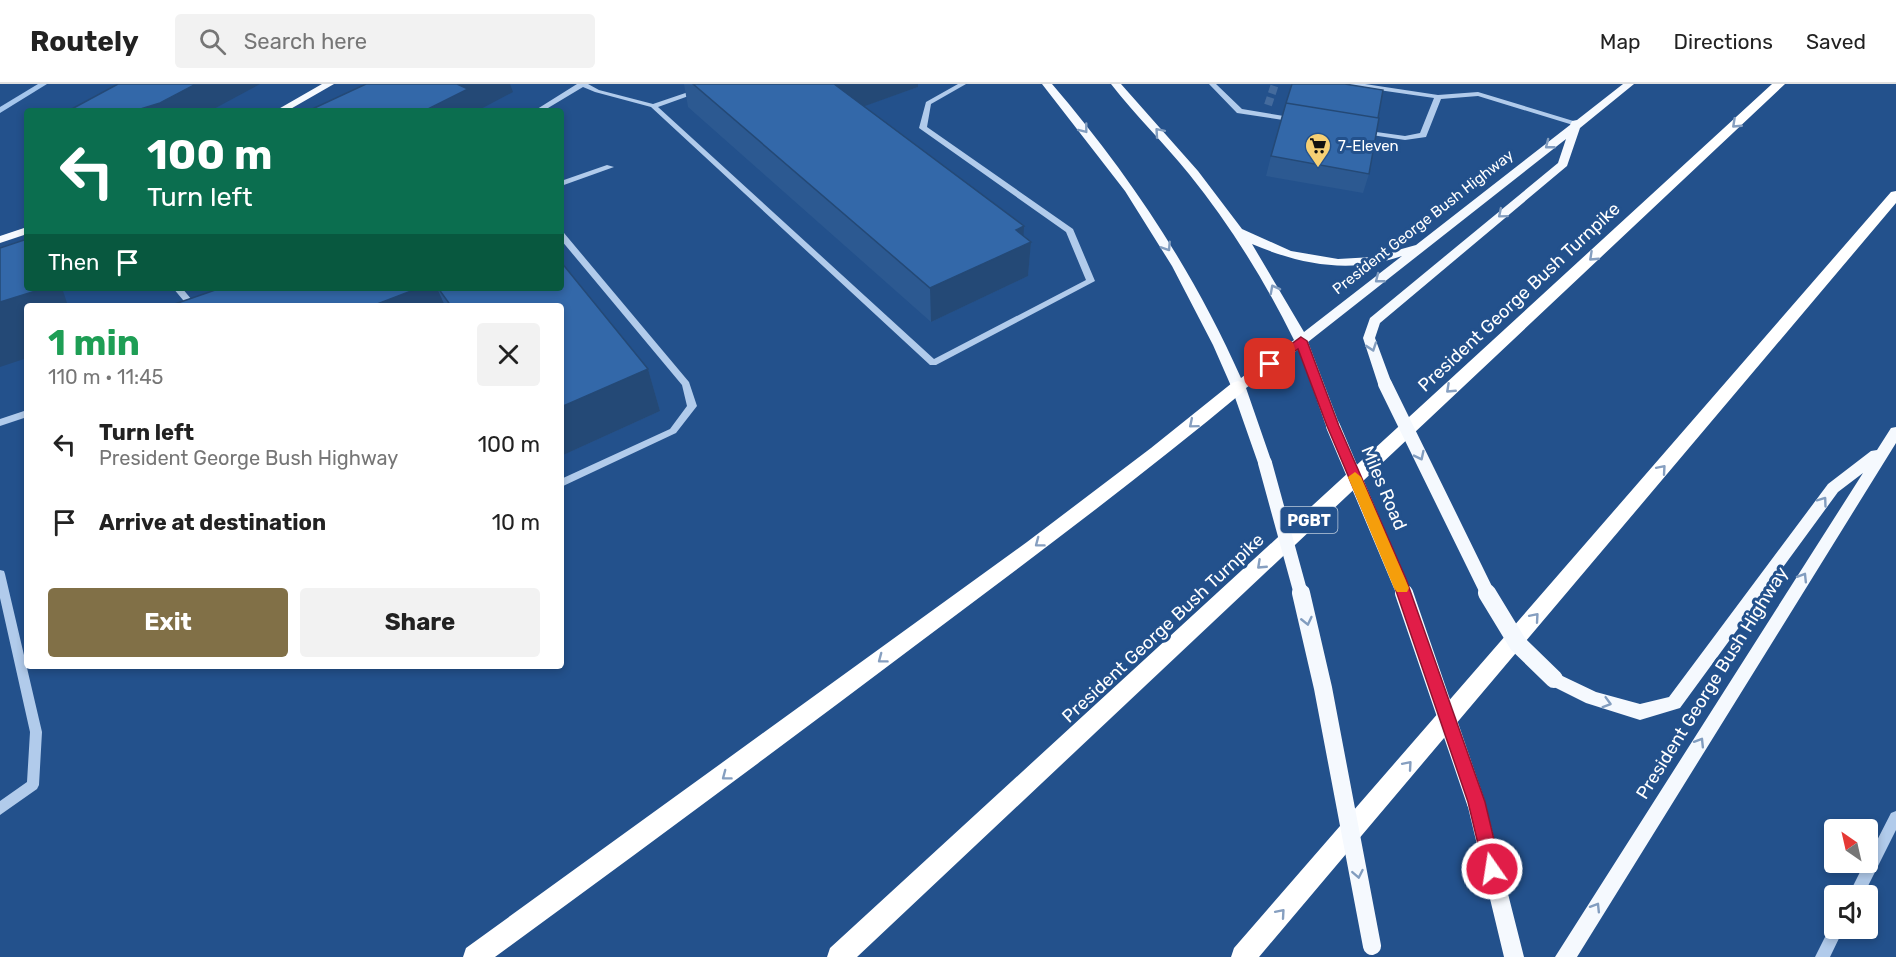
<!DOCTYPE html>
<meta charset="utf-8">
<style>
:root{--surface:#fff;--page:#f2f2f2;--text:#222;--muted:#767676;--line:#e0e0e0;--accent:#817047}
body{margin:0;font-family:Rubik,sans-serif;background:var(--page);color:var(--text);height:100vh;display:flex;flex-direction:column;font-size:22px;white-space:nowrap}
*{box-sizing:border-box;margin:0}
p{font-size:20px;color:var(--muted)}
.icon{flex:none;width:33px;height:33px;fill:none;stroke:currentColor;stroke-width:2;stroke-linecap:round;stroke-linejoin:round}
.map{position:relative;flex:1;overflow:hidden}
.side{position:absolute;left:24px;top:219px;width:540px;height:366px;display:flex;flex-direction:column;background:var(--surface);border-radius:6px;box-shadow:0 3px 9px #0003}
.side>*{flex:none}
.guide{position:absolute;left:24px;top:24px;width:540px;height:183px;border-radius:6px;box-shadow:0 3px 9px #0003;background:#0b6e4f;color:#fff;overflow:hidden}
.needle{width:39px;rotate:326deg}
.controls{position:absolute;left:1824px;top:735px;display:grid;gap:12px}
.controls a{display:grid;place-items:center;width:54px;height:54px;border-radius:6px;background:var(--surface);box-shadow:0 3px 9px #0003;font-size:30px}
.pin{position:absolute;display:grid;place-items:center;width:51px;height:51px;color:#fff;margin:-26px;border-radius:12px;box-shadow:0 3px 9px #0006}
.me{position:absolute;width:66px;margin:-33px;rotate:347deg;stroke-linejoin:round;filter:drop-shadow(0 0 4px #0008)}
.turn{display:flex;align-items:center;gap:21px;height:126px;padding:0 24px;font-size:27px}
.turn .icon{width:78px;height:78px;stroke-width:2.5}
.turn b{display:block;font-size:42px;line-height:51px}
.then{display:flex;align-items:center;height:57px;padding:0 24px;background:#0003;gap:12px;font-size:22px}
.round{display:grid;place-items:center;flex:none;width:63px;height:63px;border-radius:6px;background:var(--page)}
.overview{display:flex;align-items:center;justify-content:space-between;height:102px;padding:0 24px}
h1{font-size:36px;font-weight:700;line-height:45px;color:#1e9e55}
.cta{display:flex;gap:12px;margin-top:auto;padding:12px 24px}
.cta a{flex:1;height:69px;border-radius:6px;background:var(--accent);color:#fff;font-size:24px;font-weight:700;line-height:69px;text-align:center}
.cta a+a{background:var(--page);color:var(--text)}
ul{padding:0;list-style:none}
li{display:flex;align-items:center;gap:18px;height:78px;padding:0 24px}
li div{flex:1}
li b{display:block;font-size:22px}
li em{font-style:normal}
header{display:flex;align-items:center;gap:36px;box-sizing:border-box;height:84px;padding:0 30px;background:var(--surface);border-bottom:2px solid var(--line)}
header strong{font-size:28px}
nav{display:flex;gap:33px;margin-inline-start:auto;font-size:21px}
.search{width:420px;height:54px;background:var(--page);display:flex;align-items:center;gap:15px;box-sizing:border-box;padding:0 21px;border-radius:6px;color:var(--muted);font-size:22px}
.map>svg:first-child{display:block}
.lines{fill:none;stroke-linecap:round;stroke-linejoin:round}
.stream{fill:#a5c6ec;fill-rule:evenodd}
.minor-tunnel{stroke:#446b9d;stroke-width:8;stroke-dasharray:8 4;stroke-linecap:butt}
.minor{fill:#b1cbeb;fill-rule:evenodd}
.major{fill:#f5f9fe;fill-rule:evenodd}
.highway{fill:#fff;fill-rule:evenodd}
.major-bridge-far1{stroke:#f5f9fe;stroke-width:14}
.major-bridge{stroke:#f5f9fe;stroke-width:18}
.wall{fill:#2c5991}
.shaded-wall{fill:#244976}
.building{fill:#3368a9;stroke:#244976;stroke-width:1.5}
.oneway{stroke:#869fc0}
.oneway2{stroke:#829dbf}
.route{fill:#e11d48;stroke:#92132f;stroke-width:1.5}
.slow{fill:#f59e0b}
.labels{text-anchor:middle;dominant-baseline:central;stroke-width:6;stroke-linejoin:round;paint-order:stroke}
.far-poi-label{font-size:15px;fill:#fff;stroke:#23518c;text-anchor:start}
.far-street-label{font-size:15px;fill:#fff;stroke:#23518c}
.shield{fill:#23518c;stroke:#bdcbdc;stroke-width:1.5}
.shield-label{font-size:16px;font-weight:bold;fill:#fff}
.street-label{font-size:18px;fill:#fff;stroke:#23518c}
</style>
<header>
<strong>Routely</strong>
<div class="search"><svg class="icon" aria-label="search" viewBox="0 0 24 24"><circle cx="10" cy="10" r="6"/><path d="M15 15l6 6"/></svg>Search here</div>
<nav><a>Map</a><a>Directions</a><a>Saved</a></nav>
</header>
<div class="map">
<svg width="1896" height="873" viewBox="0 0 1896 873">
<rect width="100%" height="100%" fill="#23518c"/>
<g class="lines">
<path class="stream" d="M38 0H47L0 29V23Z"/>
<path class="minor-tunnel" d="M1268 21 1275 0"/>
<path class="minor" d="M577 0H588L599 6 653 20 712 0H722L658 23 934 275 1086 196 1066 148 919 44 926 18 958 0H966L931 20 927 43 1073 145 1095 197 936 281H930L651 23 595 8 583 3 543 27H534Z
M1209 0H1216L1242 25 1296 34 1300 36 1296 38 1237 29Z
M1348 0H1365L1438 11 1478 8 1580 39 1573 41 1478 12 1441 15 1426 53 1405 56 1365 50H1362V46L1405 52 1420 49 1434 14 1351 2Z
M607 81 614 83 561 102V97Z
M561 149H564L689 298 697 322 676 349 561 403V395L670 345 687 322 682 301 561 156Z
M173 204H182L197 222H188Z
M27 326V333L0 342V335Z
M0 486 4 487 5 490 42 648 39 701 37 705 0 731V717L27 698 30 648 0 514Z
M1896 727V746L1863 812H1848L1865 778H1868V774L1891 729Z
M1834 838V844H1844L1830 873H1815L1832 839Z"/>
<path class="major" d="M322 0H334L287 27H275Z
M1042 0H1052C1129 90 1193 186 1241 294L1294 256C1265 197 1230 141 1189 90 1164 59 1135 31 1111 0H1121L1198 87 1242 145 1291 167 1338 175 1373 173 1416 161 1570 41 1572 37 1577 36 1623 0H1634L1580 44 1567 82 1380 239 1375 254 1392 300 1390 303 1385 305 1378 300 1363 254 1370 234 1558 79 1566 55 1308 258 1340 342 1338 345H1328L1326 342 1299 265 1246 304 1272 379 1265 384 1258 379 1231 302 1213 261 1172 182 1125 107ZM1252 160C1301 181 1351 190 1402 172L1304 248Z
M27 143V150L0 159V152Z
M1896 343V359L1577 873H1555L1863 389 1838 408 1680 624 1640 636 1586 619 1548 600 1546 595 1548 590 1554 588 1596 608 1640 620 1669 613 1828 400 1871 367 1877 366 1891 344Z
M1476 710 1482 713 1485 719 1524 873H1504L1467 719 1470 713Z"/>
<path class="highway" d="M1772 0H1785L857 873H827L830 864Z
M1896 107V119L1259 873H1231L1234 864 1891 108Z
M1238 297 1244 299 1246 303 1244 307C1136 397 1024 480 912 564 774 668 635 771 495 873H463L466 864 1027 458 1151 364 1232 299Z"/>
<path class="major-bridge-far1" d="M1385 300 1488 510
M1333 342 1404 510
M1265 379 1301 510"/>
<path class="major-bridge" d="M1301 509 1323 604 1372 862
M1404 509 1476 719
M1487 509 1518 560 1554 595"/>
</g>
<path class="wall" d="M684 0H918V3L864 22 1031 158 1028 192 931 238 688 23Z
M1378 34 1369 90 1363 109 1266 92 1271 72Z
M221 204H561L648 285 660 327 561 372V222H169Z"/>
<path class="shaded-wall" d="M196 0H260L210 27H134Z
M456 0H510L513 8 477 27H424Z
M834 0H918V3L837 32Z
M1024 142 1023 161 1031 158 1028 192 931 238 930 204 1016 146Z
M41 204H62L68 222H27V274L0 283V218Z
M419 204H437L445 222H372Z
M648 285 660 327 561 372V323Z"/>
<path class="building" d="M118 0H196L160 19 134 27H68Z
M366 0H457L468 5 424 27H308Z
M693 0H834L1024 142 1016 146 1031 158 930 204Z
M1292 0H1345L1383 6 1378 34 1286 19Z
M1286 19 1379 34 1369 90 1271 72Z
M27 155V204L42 205 0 218V164Z
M561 178 648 285 561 323V222H451L438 204H561Z
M221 204H419L372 222H169Z"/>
<defs><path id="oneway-chevron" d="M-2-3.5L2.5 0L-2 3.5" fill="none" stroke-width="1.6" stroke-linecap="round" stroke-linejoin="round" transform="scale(1.5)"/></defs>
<g class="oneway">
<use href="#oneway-chevron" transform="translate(1736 40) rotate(137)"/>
<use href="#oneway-chevron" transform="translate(1593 173) rotate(137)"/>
<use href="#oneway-chevron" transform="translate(1450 305) rotate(137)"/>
<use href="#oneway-chevron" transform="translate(1193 340) rotate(140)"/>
<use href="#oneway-chevron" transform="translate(1662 385) rotate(-49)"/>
<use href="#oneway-chevron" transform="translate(1039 459) rotate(143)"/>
<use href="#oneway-chevron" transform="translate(1261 481) rotate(137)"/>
<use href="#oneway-chevron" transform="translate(1535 533) rotate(-49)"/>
<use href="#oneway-chevron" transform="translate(882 575) rotate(143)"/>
<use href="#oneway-chevron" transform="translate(1408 681) rotate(-49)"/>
<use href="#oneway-chevron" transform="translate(726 692) rotate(143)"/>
<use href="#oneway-chevron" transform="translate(1281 829) rotate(-49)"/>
</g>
<g class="oneway2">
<use href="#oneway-chevron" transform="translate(1084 45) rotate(52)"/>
<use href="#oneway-chevron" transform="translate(1159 48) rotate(-131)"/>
<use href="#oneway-chevron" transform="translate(1549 61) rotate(142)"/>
<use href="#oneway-chevron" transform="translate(1502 130) rotate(140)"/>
<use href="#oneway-chevron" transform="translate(1167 163) rotate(57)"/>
<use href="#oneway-chevron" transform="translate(1379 195) rotate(142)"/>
<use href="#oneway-chevron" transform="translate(1274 205) rotate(-118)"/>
<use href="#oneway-chevron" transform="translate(1372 263) rotate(71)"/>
<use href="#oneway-chevron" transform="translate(1420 372) rotate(64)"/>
<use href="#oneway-chevron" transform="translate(1823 417) rotate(-54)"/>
<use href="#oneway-chevron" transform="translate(1803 493) rotate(-58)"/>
<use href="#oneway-chevron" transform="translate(1307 537) rotate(77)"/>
<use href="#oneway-chevron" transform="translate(1607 619) rotate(16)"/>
<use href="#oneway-chevron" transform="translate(1700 658) rotate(-58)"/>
<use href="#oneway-chevron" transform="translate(1358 790) rotate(79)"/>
<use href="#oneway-chevron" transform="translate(1596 823) rotate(-58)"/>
</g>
<path class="route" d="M1301 253 1307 257 1339 342 1406 495 1485 718 1501 785 1499 791 1492 793 1486 791 1484 785 1468 718 1392 495 1327 342 1298 265 1274 282 1270 284 1264 280Z"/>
<path class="slow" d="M1355 388 1361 393 1409 504 1407 508H1397L1394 504 1348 393Z"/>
<defs>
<symbol id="supermarket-pin" viewBox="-11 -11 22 30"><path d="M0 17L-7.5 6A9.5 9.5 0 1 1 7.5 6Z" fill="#f6d074" stroke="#23518c"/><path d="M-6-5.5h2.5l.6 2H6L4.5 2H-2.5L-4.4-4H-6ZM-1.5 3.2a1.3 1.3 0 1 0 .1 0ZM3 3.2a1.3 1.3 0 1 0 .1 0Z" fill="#111"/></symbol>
</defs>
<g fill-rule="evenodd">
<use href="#supermarket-pin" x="1303" y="47" width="30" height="40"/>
</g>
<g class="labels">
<g class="far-poi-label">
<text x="1338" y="62">7-Eleven</text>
</g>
<g class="far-street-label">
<text transform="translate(1423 138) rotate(-38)">President George Bush Highway</text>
</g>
<rect class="shield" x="1280.5" y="423" width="57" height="26" rx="4.5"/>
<g class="shield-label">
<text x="1309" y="436">PGBT</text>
</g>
<g class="street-label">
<text transform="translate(1519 213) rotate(-43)">President George Bush Turnpike</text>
<text transform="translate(1384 404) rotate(67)">Miles Road</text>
<text transform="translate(1163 544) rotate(-43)">President George Bush Turnpike</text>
<text transform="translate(1712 599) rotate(-58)">President George Bush Highway</text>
</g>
</g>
</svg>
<div class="controls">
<a><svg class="needle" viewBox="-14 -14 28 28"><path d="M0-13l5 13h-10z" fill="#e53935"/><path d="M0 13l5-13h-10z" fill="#767676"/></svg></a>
<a><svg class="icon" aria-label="sound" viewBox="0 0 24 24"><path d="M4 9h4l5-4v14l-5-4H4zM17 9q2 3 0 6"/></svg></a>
</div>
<div class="pin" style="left:1270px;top:280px;background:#d93025"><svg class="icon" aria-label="arrive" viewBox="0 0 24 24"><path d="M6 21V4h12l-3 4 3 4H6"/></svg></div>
<svg class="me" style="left:1492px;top:785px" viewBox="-20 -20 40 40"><circle r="17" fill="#e11d48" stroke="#fff" stroke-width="3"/><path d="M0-11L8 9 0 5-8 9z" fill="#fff"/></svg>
<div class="guide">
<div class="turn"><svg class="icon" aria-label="left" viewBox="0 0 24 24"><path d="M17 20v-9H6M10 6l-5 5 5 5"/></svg><div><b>100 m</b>Turn left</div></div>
<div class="then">Then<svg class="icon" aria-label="arrive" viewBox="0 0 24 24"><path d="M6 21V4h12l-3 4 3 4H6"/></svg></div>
</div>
<section class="side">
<div class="overview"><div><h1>1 min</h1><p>110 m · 11:45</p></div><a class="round"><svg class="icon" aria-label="close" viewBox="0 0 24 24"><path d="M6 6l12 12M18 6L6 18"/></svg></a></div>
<ul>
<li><svg class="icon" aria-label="left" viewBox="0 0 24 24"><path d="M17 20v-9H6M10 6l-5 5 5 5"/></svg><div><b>Turn left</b><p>President George Bush Highway</p></div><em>100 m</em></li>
<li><svg class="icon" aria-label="arrive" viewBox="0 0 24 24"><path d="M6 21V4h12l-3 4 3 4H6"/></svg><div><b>Arrive at destination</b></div><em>10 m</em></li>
</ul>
<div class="cta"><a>Exit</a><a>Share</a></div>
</section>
</div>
